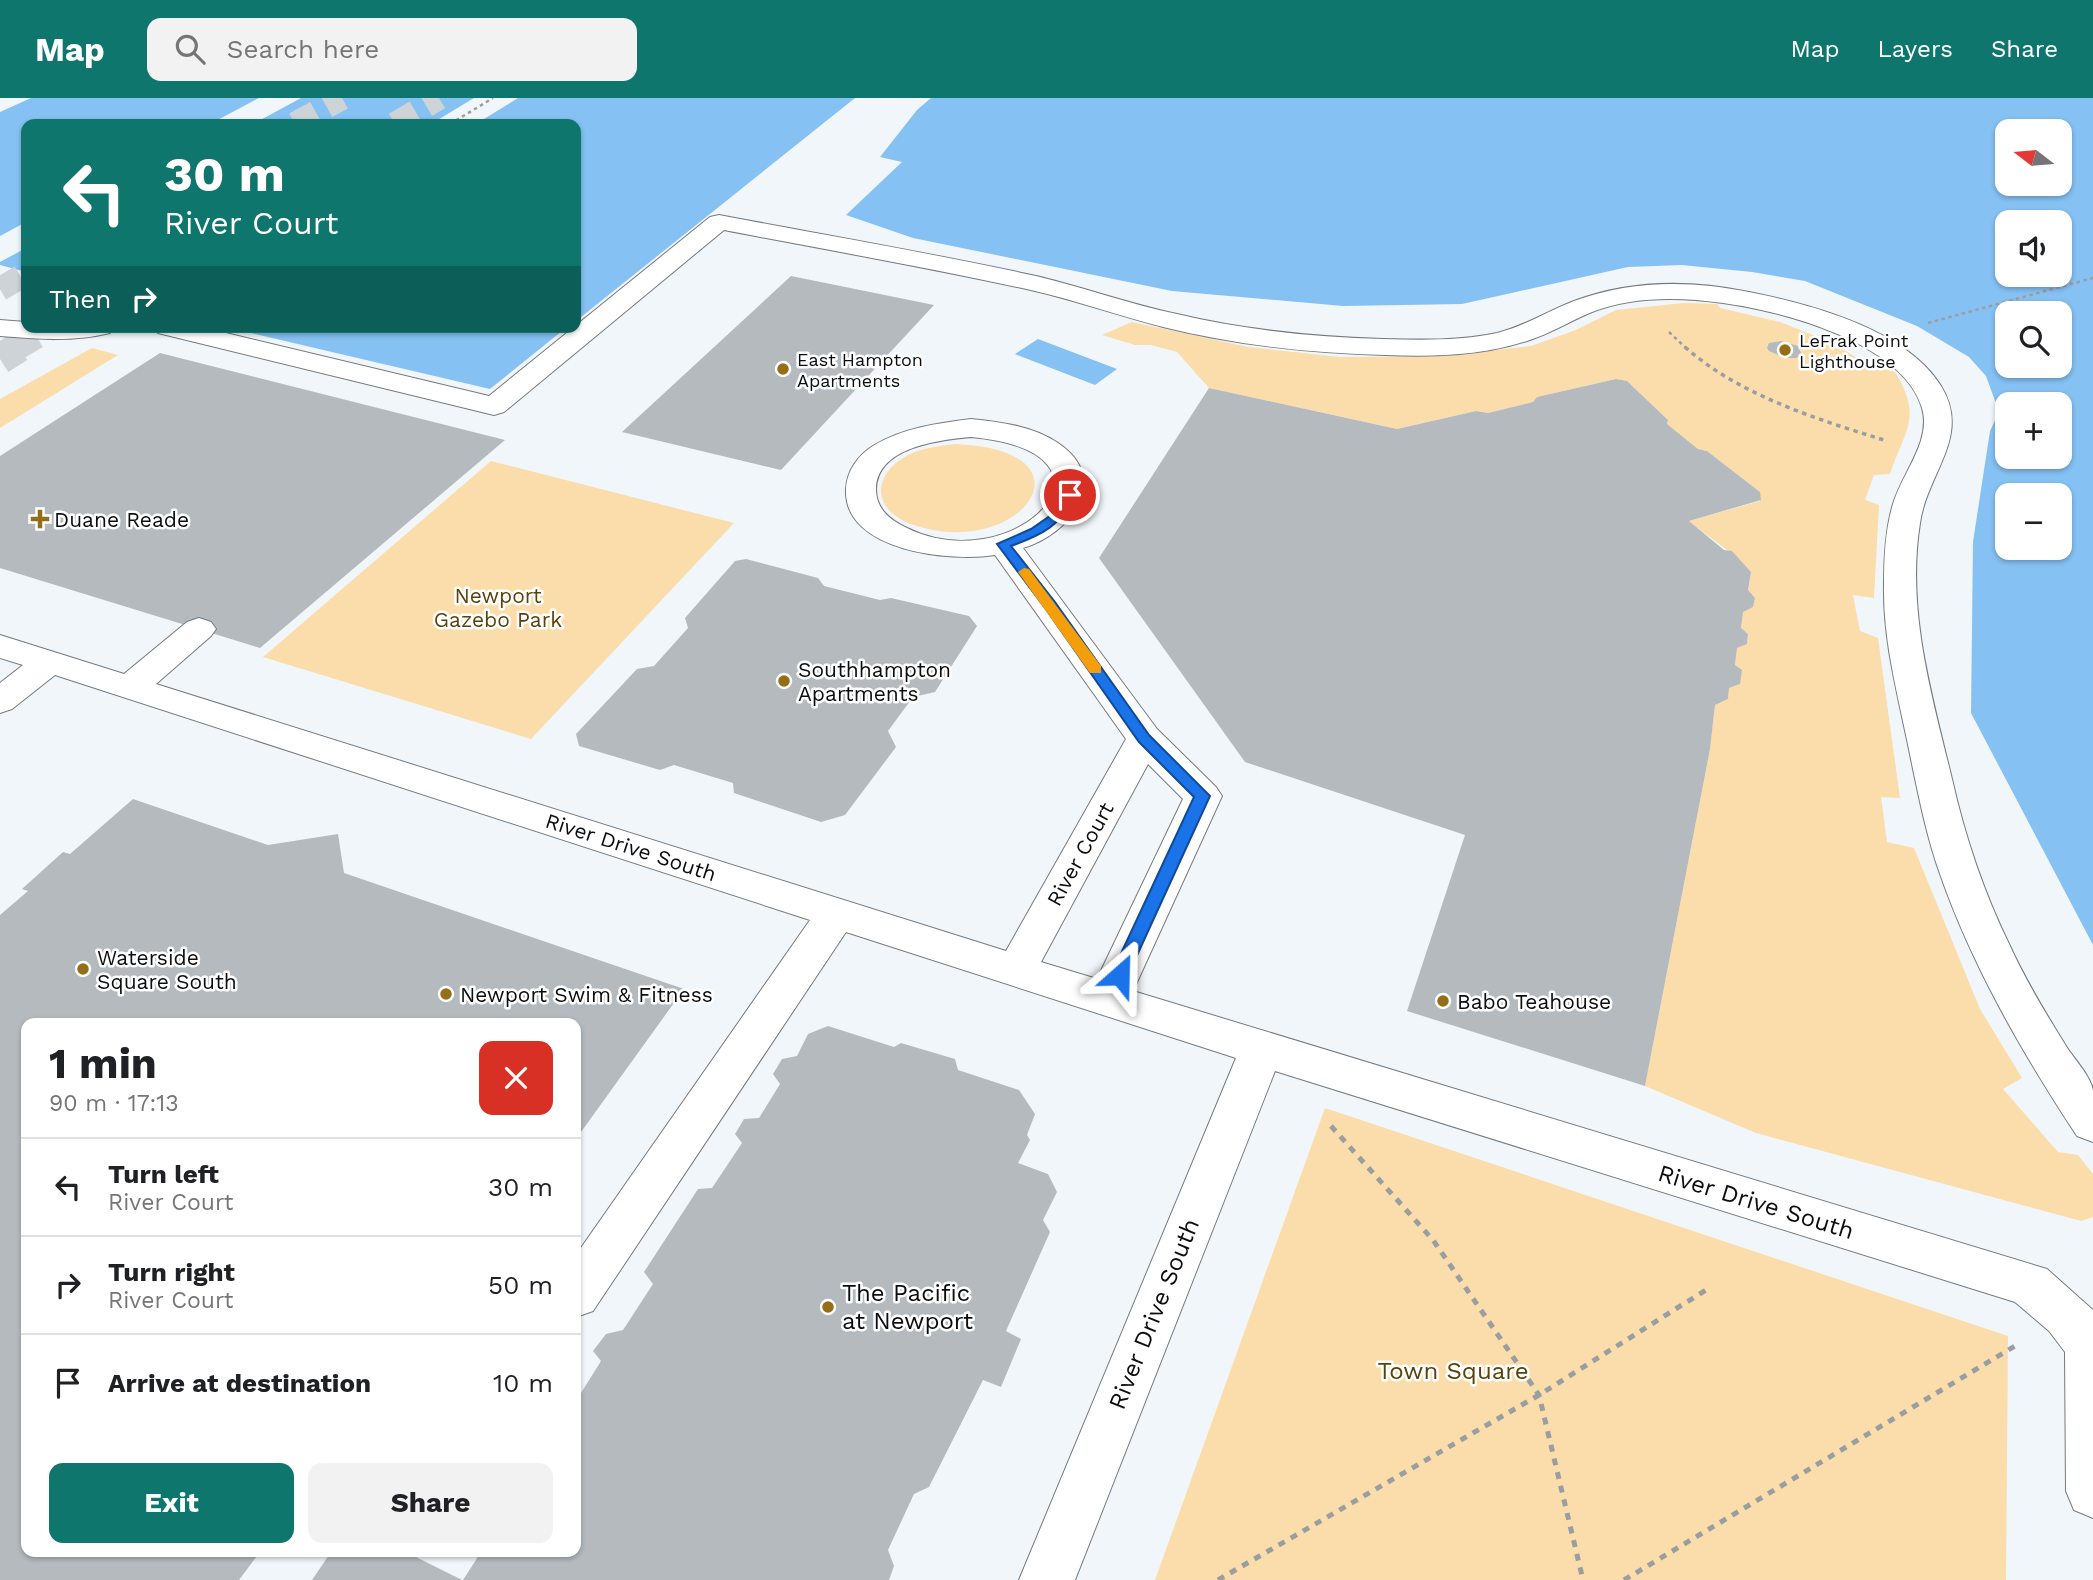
<!DOCTYPE html>
<meta charset="utf-8">
<style>
:root{--surface:#fff;--page:#f2f2f2;--text:#202124;--muted:#757577;--line:#e0e0e0;--accent:#0f766e}
body{margin:0;font-family:"Work Sans",sans-serif;background:var(--page);color:var(--text);height:100vh;display:flex;flex-direction:column;font-size:26px;white-space:nowrap}
*{box-sizing:border-box;margin:0}
p{font-size:23px;color:var(--muted)}
.icon{flex:none;width:38px;height:38px;fill:none;stroke:currentColor;stroke-width:2;stroke-linecap:round;stroke-linejoin:round}
.map{position:relative;flex:1;overflow:hidden}
.side{position:absolute;left:21px;top:920px;width:560px;height:539px;display:flex;flex-direction:column;background:var(--surface);border-radius:14px;box-shadow:0 2px 5px #0004}
.side>*{flex:none}
.banner{position:absolute;left:21px;top:21px;width:560px;height:214px;border-radius:14px;box-shadow:0 2px 5px #0004;background:#0f766e;color:#fff;overflow:hidden}
.needle{width:46px;rotate:286deg}
.buttons{position:absolute;left:1995px;top:21px;display:grid;gap:14px}
.buttons a{display:grid;place-items:center;width:77px;height:77px;border-radius:14px;background:var(--surface);box-shadow:0 2px 5px #0004;font-size:35px}
.pin{position:absolute;display:grid;place-items:center;width:60px;height:60px;color:#fff;margin:-30px;border:4px solid #fff;border-radius:50%;box-shadow:0 2px 7px #0007}
.me{position:absolute;width:77px;margin:-38px;rotate:25deg;stroke-linejoin:round;filter:drop-shadow(0 0 5px #0008)}
.turn{display:flex;align-items:center;gap:24px;height:147px;padding:0 28px;font-size:32px}
.turn .icon{width:91px;height:91px;stroke-width:2.5}
.turn b{display:block;font-size:49px;line-height:60px}
.then{display:flex;align-items:center;height:66px;padding:0 28px;background:#0003;gap:14px;font-size:26px}
.round{display:grid;place-items:center;flex:none;width:74px;height:74px;border-radius:14px;background:var(--page)}
.headline{display:flex;align-items:center;justify-content:space-between;height:119px;padding:0 28px}
h1{font-size:42px;font-weight:700;line-height:52px}
.action{display:flex;gap:14px;margin-top:auto;padding:14px 28px}
.action a{flex:1;height:80px;border-radius:14px;background:var(--accent);color:#fff;font-size:28px;font-weight:700;line-height:80px;text-align:center}
.action a+a{background:var(--page);color:var(--text)}
ul{padding:0;list-style:none}
li{display:flex;align-items:center;gap:21px;height:98px;padding:0 28px;border-top:2px solid var(--line)}
li div{flex:1}
li b{display:block;font-size:26px}
li em{font-style:normal}
header{display:flex;align-items:center;gap:42px;box-sizing:border-box;height:98px;padding:0 35px;background:var(--accent);color:#fff}
header strong{font-size:33px}
nav{display:flex;gap:38px;margin-inline-start:auto;font-size:24px}
.search{width:490px;height:63px;background:var(--page);display:flex;align-items:center;gap:18px;box-sizing:border-box;padding:0 24px;border-radius:14px;color:var(--muted);font-size:26px}
.map>svg:first-child{display:block}
.green{fill:#faddaa}
.water{fill:#85c1f3;fill-rule:evenodd}
.pier{fill:#f1f6fa}
.building{fill:#b5babe}
.lines{fill:none;stroke-linecap:round;stroke-linejoin:round}
.highway-tunnel-far1{stroke:#ced3d7;stroke-width:24;stroke-dasharray:24 12;stroke-linecap:butt}
.highway-tunnel{stroke:#ced3d7;stroke-width:31;stroke-dasharray:31 16;stroke-linecap:butt}
.minor-casing{stroke:#767a7e;stroke-width:2}
.path-far2{stroke:#9b9ea1;stroke-width:2.5;stroke-dasharray:3.5 3.5;stroke-linecap:butt}
.path-far1{stroke:#9b9ea1;stroke-width:3.5;stroke-dasharray:4.5 4.5;stroke-linecap:butt}
.path{stroke:#9b9ea1;stroke-width:5;stroke-dasharray:7 7;stroke-linecap:butt}
.minor{fill:#fff;fill-rule:evenodd}
.route{fill:#1a73e8;stroke:#114b97;stroke-width:2}
.slow{fill:#f59e0b}
.poi-dot{fill:#956f18;stroke:#fff;stroke-width:2.5}
.labels{text-anchor:middle;dominant-baseline:central;stroke-width:5;stroke-linejoin:round;paint-order:stroke}
.far-poi-label{font-size:18px;fill:#0b0d0e;stroke:#fff;text-anchor:start}
.poi-label{font-size:21px;fill:#0b0d0e;stroke:#fff;text-anchor:start}
.park-label{font-size:21px;fill:#5b420d;stroke:#fff}
.street-label{font-size:21px;fill:#0b0d0e;stroke:#fff}
.near-street-label{font-size:24px;fill:#0b0d0e;stroke:#fff}
.near-poi-label{font-size:24px;fill:#0b0d0e;stroke:#fff;text-anchor:start}
.near-park-label{font-size:24px;fill:#5b420d;stroke:#fff}
</style>
<header>
<strong>Map</strong>
<div class="search"><svg class="icon" aria-label="search" viewBox="0 0 24 24"><circle cx="10" cy="10" r="6"/><path d="M15 15l6 6"/></svg>Search here</div>
<nav><a>Map</a><a>Layers</a><a>Share</a></nav>
</header>
<div class="map">
<svg width="2093" height="1482" viewBox="0 0 2093 1482">
<rect width="100%" height="100%" fill="#f1f6fa"/>
<path class="green" d="M1684 205 1717 206 1720 210 1780 224 1831 244 1865 265 1895 274C1923 320 1905 331 1890 376L1874 377 1865 402 1879 407 1874 500 1853 497 1860 533 1878 540 1900 700 1881 699 1887 744 1914 750 1980 911 2022 980 2003 991 2058 1054 2078 1057 2093 1076V1119L2081 1123 1756 1035 1645 988 1710 651 1715 607 1728 601 1729 590 1740 586 1735 567 1737 550 1747 546 1748 537 1741 530 1743 514 1753 509 1755 500 1748 492 1751 474C1733 454 1711 441 1689 423L1760 403V394L1707 353 1698 351 1667 326 1668 322 1627 283 1616 281 1537 299 1533 304 1488 315 1476 313 1397 331 1209 290 1177 254 1151 247H1135L1102 237 1132 224 1248 249 1340 259 1447 258 1531 248 1576 232 1616 212Z
M92 250 118 257 0 330V301Z
M955 346C1103 352 1019 465 911 426 871 411 872 376 908 357 922 350 939 348 955 346Z
M491 363 734 425 531 641 263 559Z
M1325 1010 2008 1238 2006 1482H1155Z"/>
<path class="water" d="M31 0H855L576 223V26H26V174L0 167V14Z
M931 0H2093V847L1971 615 1973 444 1990 333 1999 314 1986 278 1969 259 1917 228 1805 183 1752 174 1682 167 1628 169 1462 206 1343 208 1172 193 913 140 846 117 902 64 880 59 917 12ZM2060 33V86H2007V33ZM2060 124V177H2007V124ZM2060 215V268H2007V215ZM2060 306V359H2007V306ZM2060 397V450H2007V397Z
M225 229H567L490 291Z
M1038 241 1117 271 1095 287 1015 256Z"/>
<path class="pier" d="M259 0H301L253 26H210Z
M474 0H518L476 26H431Z
M26 124V150L0 164V138Z"/>
<path class="building" d="M791 178 934 207 781 372 622 334Z
M1781 243 1798 248 1802 257 1796 260H1785L1769 253 1767 250 1769 245Z
M160 255 505 342 260 550 0 470V358Z
M1616 281 1627 283 1668 322 1667 326 1698 351 1707 353 1760 394 1761 402 1689 423 1724 452 1732 453 1751 474 1748 492 1755 500 1753 509 1743 514 1741 530 1748 536 1747 546 1737 550 1735 567 1742 572 1740 586 1729 590 1728 601 1715 607 1710 651 1645 988 1407 913 1465 737 1245 664 1099 460 1209 290 1397 331 1476 313 1488 315 1533 304 1537 299Z
M746 461 818 480 824 488 880 502 891 500 969 518 977 528 935 594 913 599 888 633 896 649 845 717 821 724 734 695 733 685 674 667 660 672 579 648 576 636 637 571 654 568 688 530 685 520 735 463Z
M133 701 268 747 338 736 344 775 684 891 576 1041V926H26V1454H260L239 1482H0V817L28 793 22 791 63 754 70 756Z
M828 928 894 949 901 945 955 961 958 972 1019 992 1035 1016 1027 1037 1030 1042 1018 1065 1048 1076 1057 1094 1043 1122 1050 1134 1006 1233 1021 1241 1001 1289 983 1282 929 1389 914 1396 888 1452 894 1468 889 1482H463L481 1454H576V1303L601 1263 593 1253 606 1236 623 1232 653 1186 644 1174 698 1091 712 1090 742 1045 735 1036 744 1021 759 1020 780 986 773 976 782 961 797 958 808 936Z
M331 1454H406L462 1482H312Z"/>
<g class="lines">
<path class="highway-tunnel-far1" d="M295 26 342 0
M395 26 439 0
M0 191 26 176
M16 251 53 229"/>
<path class="highway-tunnel" d="M0 261 19 249"/>
<defs>
<path id="minor" d="M719 117C825 137 931 155 1036 178 1083 189 1129 206 1177 216 1244 232 1314 239 1383 241 1421 242 1460 243 1497 235 1525 228 1548 213 1574 203 1630 182 1691 182 1749 194 1809 206 1906 231 1941 288 1972 338 1927 375 1920 425 1906 512 1932 598 1952 681 1965 739 1984 795 2010 848 2026 883 2046 916 2066 948 2074 961 2090 977 2093 992 2093 1008 2093 1028 2093 1044L2077 1038C2023 956 1973 870 1940 776 1923 728 1915 678 1904 628 1894 581 1883 535 1884 487 1884 460 1885 432 1893 406 1902 375 1932 343 1922 310 1903 245 1782 213 1723 205 1680 199 1633 198 1592 214 1570 223 1550 236 1527 243 1481 258 1433 259 1385 257 1310 255 1235 247 1163 229 1120 218 1078 203 1035 193 932 170 827 152 724 132L504 314 494 317 158 235 154 229H201L489 298 710 119Z
M0 222 26 224V229H114L110 235C74 244 37 241 0 238Z
M971 321C1001 324 1033 328 1058 345 1113 382 1070 436 1023 450L1157 631 1216 689 1222 698 1133 893 2047 1171 2093 1212V1420L2074 1412 2066 1393 2065 1254 2049 1233 2015 1204 1275 973 1075 1482H1019L1236 960 846 834 593 1213 576 1219V1157L810 822 55 577 12 611 0 615V585L23 567 0 560V537L124 576 187 524 199 520 211 524 216 531 211 538 156 586 1006 853 1126 641 995 457C952 464 843 454 846 391 847 373 858 357 873 348 902 330 939 325 971 321ZM971 339C1141 355 1015 483 907 430 890 422 876 411 876 391 877 349 939 342 971 339ZM1148 666 1183 701 1097 881 1041 864Z"/>
</defs>
<use href="#minor" class="minor-casing"/>
<path class="path-far2" d="M450 26 493 0
M1928 225 2093 180
M1669 234 1687 251"/>
<path class="path-far1" d="M1685 249C1739 297 1816 321 1884 342"/>
<path class="path" d="M1331 1028 1433 1142 1539 1297 1583 1482
M1218 1482 1539 1297 1709 1190
M1624 1482 2015 1248"/>
<use href="#minor" class="minor"/>
</g>
<path class="route" d="M1070 393 1077 397C1059 428 1044 436 1011 448L1055 504 1149 637 1210 698 1128 877 1126 882H1114L1111 877 1194 699 1139 644 1045 510 997 446 1031 431 1054 415 1066 395Z"/>
<path class="slow" d="M1024 470 1029 471 1101 568V575H1090L1018 474Z"/>
<g class="poi-dot">
<circle cx="1785" cy="252" r="7"/>
<circle cx="783" cy="271" r="7"/>
<path d="M36.5 410.5h7v7h7v7h-7v7h-7v-7h-7v-7h7z"/>
<circle cx="784" cy="583" r="7"/>
<circle cx="83" cy="871" r="7"/>
<circle cx="446" cy="896" r="7"/>
<circle cx="1443" cy="903" r="7"/>
<circle cx="828" cy="1209" r="7"/>
</g>
<g class="labels">
<g class="far-poi-label">
<text x="1799" y="242">LeFrak Point<tspan x="1799" dy="21">Lighthouse</tspan></text>
<text x="797" y="261">East Hampton<tspan x="797" dy="21">Apartments</tspan></text>
</g>
<g class="poi-label">
<text x="54" y="421">Duane Reade</text>
<text x="798" y="571">Southhampton<tspan x="798" dy="24">Apartments</tspan></text>
<text x="97" y="859">Waterside<tspan x="97" dy="24">Square South</tspan></text>
<text x="460" y="896">Newport Swim &amp; Fitness</text>
<text x="1457" y="903">Babo Teahouse</text>
</g>
<g class="park-label">
<text x="498" y="497">Newport<tspan x="498" dy="24">Gazebo Park</tspan></text>
</g>
<g class="street-label">
<text transform="translate(631 749) rotate(18)">River Drive South</text>
<text transform="translate(1080 756) rotate(-61)">River Court</text>
</g>
<g class="near-street-label">
<text transform="translate(1756 1104) rotate(17)">River Drive South</text>
<text transform="translate(1154 1216) rotate(-68)">River Drive South</text>
</g>
<g class="near-poi-label">
<text x="842" y="1195">The Pacific<tspan x="842" dy="28">at Newport</tspan></text>
</g>
<g class="near-park-label">
<text x="1453" y="1273">Town Square</text>
</g>
</g>
</svg>
<div class="buttons">
<a><svg class="needle" viewBox="-14 -14 28 28"><path d="M0-13l5 13h-10z" fill="#e53935"/><path d="M0 13l5-13h-10z" fill="#757577"/></svg></a>
<a><svg class="icon" aria-label="sound" viewBox="0 0 24 24"><path d="M4 9h4l5-4v14l-5-4H4zM17 9q2 3 0 6"/></svg></a>
<a><svg class="icon" aria-label="search" viewBox="0 0 24 24"><circle cx="10" cy="10" r="6"/><path d="M15 15l6 6"/></svg></a>
<a>+</a>
<a>−</a>
</div>
<div class="pin" style="left:1070px;top:397px;background:#d93025"><svg class="icon" aria-label="arrive" viewBox="0 0 24 24"><path d="M6 21V4h12l-3 4 3 4H6"/></svg></div>
<svg class="me" style="left:1120px;top:877px" viewBox="-20 -20 40 40"><path d="M0-17L14 15 0 8-14 15z" fill="#1a73e8" stroke="#fff" stroke-width="4"/></svg>
<div class="banner">
<div class="turn"><svg class="icon" aria-label="left" viewBox="0 0 24 24"><path d="M17 20v-9H6M10 6l-5 5 5 5"/></svg><div><b>30 m</b>River Court</div></div>
<div class="then">Then<svg class="icon" aria-label="right" viewBox="0 0 24 24"><path d="M7 20v-9h11M14 6l5 5-5 5"/></svg></div>
</div>
<section class="side">
<div class="headline"><div><h1>1 min</h1><p>90 m · 17:13</p></div><a class="round" style="background:#d93025;color:#fff"><svg class="icon" aria-label="close" viewBox="0 0 24 24"><path d="M6 6l12 12M18 6L6 18"/></svg></a></div>
<ul>
<li><svg class="icon" aria-label="left" viewBox="0 0 24 24"><path d="M17 20v-9H6M10 6l-5 5 5 5"/></svg><div><b>Turn left</b><p>River Court</p></div><em>30 m</em></li>
<li><svg class="icon" aria-label="right" viewBox="0 0 24 24"><path d="M7 20v-9h11M14 6l5 5-5 5"/></svg><div><b>Turn right</b><p>River Court</p></div><em>50 m</em></li>
<li><svg class="icon" aria-label="arrive" viewBox="0 0 24 24"><path d="M6 21V4h12l-3 4 3 4H6"/></svg><div><b>Arrive at destination</b></div><em>10 m</em></li>
</ul>
<div class="action"><a>Exit</a><a>Share</a></div>
</section>
</div>
